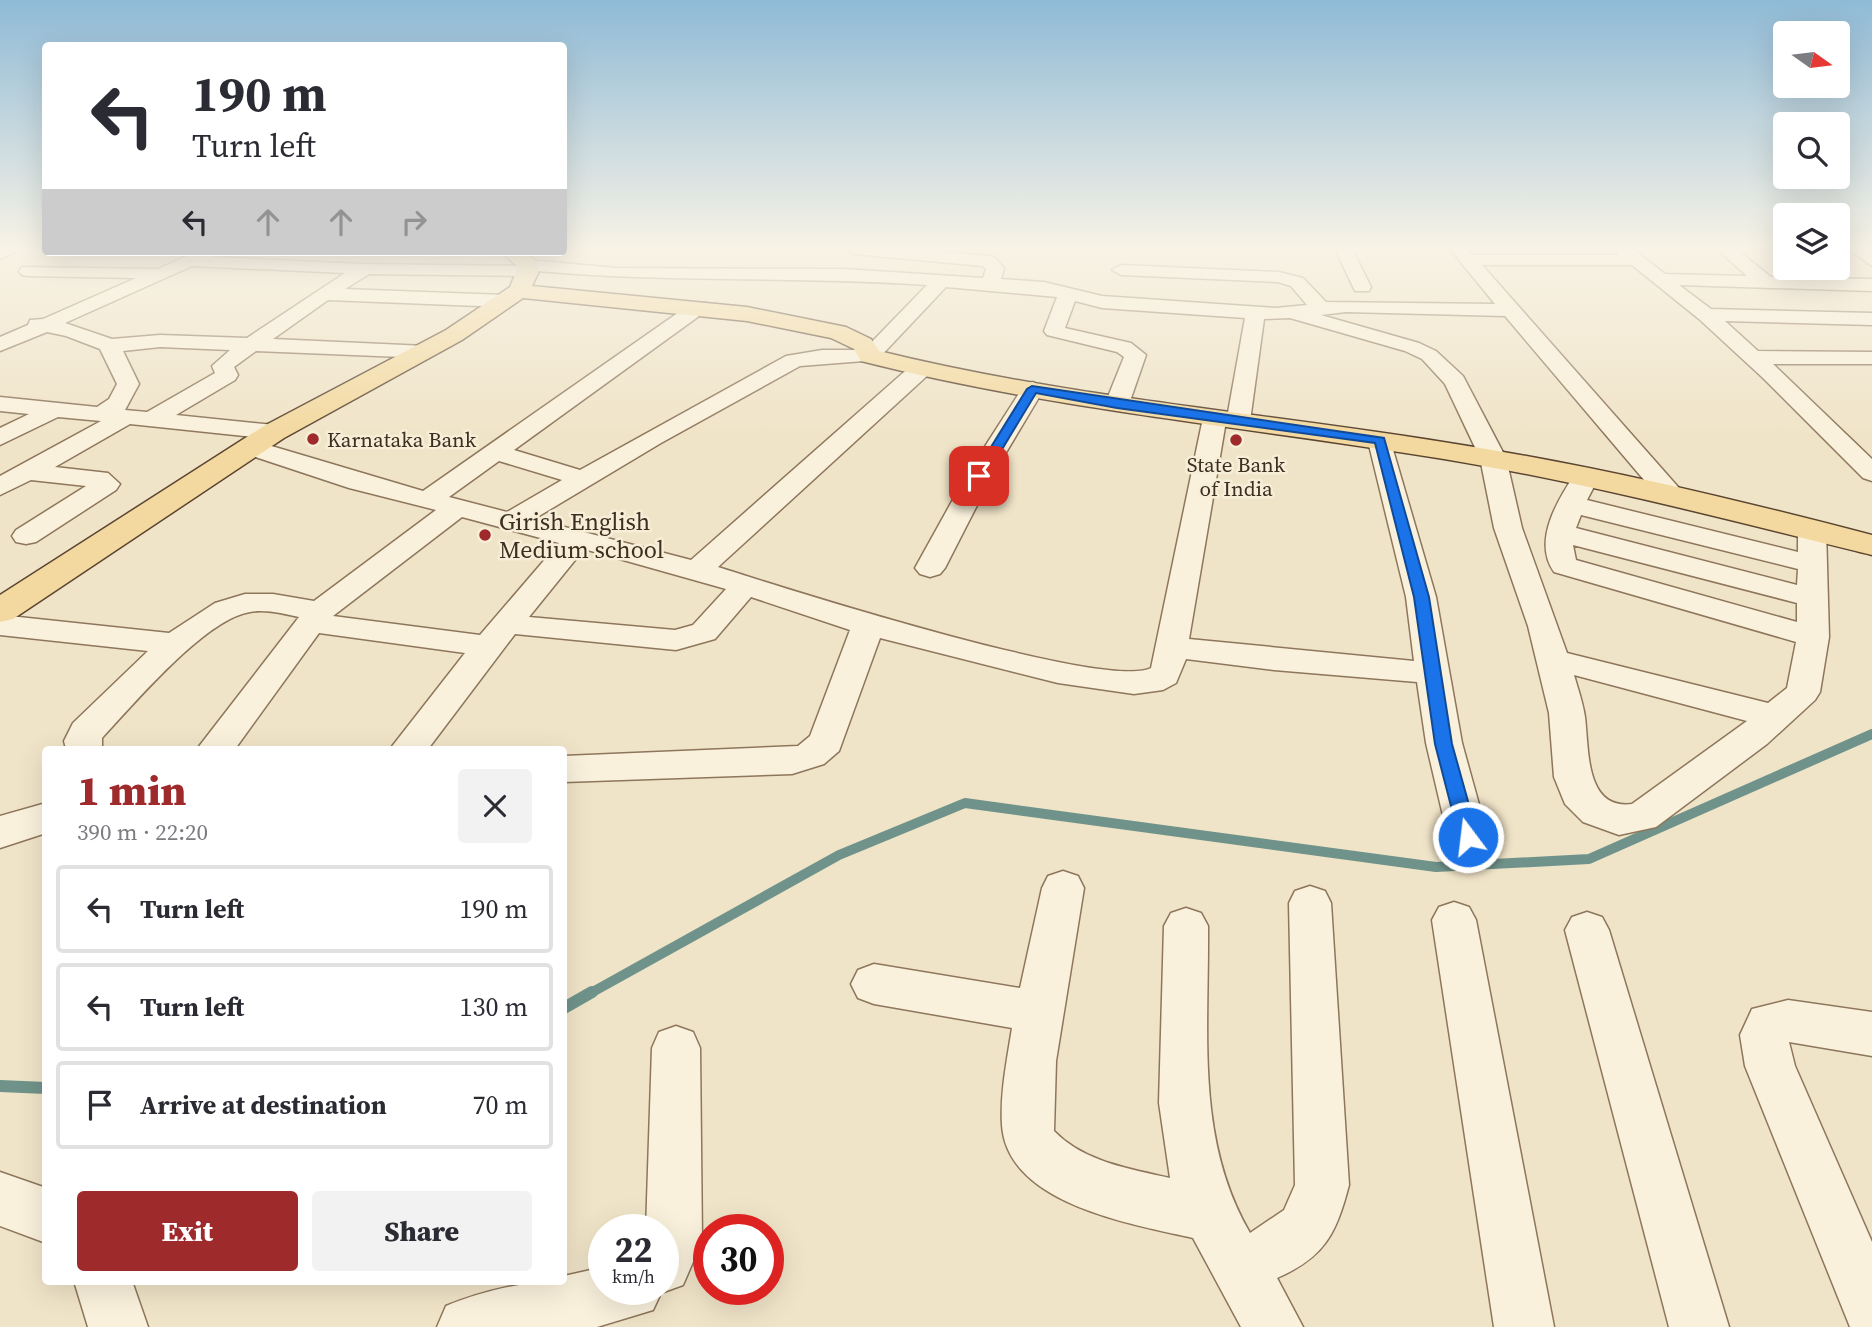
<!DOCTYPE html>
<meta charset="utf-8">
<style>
:root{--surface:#fff;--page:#f2f2f3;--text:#2b2b33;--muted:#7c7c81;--line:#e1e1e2;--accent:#9e2a2b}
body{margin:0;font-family:"Source Serif 4",serif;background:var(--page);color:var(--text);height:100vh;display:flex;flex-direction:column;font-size:26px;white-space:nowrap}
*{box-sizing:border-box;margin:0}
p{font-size:23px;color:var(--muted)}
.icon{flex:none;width:38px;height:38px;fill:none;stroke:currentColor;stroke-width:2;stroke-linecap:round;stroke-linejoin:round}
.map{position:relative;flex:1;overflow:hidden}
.side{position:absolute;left:42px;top:746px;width:525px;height:539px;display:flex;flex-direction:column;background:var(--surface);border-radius:7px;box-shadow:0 7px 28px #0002}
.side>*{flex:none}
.hud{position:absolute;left:42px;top:42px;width:525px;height:214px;border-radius:7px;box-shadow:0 7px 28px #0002;background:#fff;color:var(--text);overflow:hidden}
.needle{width:46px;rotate:104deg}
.fabs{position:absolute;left:1773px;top:21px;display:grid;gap:14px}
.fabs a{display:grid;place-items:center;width:77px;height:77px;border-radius:7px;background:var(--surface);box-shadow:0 7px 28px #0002;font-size:35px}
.speed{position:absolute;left:588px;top:1214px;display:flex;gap:14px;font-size:35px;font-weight:700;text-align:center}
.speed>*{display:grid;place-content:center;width:91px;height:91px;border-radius:50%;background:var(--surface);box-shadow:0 7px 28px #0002;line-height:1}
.speed small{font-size:18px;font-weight:400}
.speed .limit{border:10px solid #d22;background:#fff;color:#111}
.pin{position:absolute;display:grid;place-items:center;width:60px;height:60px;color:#fff;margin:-30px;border-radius:14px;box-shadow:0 4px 10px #0006}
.me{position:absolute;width:77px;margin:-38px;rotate:345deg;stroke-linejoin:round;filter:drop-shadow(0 0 5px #0008)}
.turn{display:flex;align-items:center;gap:24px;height:147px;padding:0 35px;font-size:32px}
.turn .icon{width:91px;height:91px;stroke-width:2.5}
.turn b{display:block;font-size:49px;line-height:60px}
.lanes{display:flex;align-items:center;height:66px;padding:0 35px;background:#0003;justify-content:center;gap:35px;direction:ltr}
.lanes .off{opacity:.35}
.round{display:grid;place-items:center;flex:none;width:74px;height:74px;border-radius:7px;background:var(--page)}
.summary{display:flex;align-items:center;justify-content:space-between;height:119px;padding:0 35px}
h1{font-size:42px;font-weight:800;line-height:52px;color:var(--accent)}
.cta{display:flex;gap:14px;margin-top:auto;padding:14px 35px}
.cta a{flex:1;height:80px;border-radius:7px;background:var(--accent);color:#fff;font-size:28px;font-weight:800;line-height:80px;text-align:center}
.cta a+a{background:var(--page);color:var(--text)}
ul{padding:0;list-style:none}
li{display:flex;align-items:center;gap:21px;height:88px;margin:0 14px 10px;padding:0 21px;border:4px solid var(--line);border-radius:7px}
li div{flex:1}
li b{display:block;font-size:26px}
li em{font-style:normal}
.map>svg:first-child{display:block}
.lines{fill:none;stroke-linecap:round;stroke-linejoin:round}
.stream-far1{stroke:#6f938a;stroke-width:10}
.stream{stroke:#6f938a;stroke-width:12}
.minor-casing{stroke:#8d765c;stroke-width:3}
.major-casing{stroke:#5b4430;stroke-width:3}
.minor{fill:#faf1dc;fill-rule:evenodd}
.major{fill:#f3d9a0;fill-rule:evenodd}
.route{fill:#1a73e8;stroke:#114b97;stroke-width:2}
.poi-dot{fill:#9e2a2b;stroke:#f7eed8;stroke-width:2.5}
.labels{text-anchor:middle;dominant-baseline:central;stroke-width:5;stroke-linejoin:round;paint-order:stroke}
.far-poi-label{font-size:21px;fill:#3d2e20;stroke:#f7eed8;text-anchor:start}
.poi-label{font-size:24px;fill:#3d2e20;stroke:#f7eed8;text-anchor:start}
</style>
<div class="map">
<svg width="1872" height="1327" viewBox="0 0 1872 1327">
<rect width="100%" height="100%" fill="#f0e4c8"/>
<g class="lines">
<path class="stream-far1" d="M589 994 839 855 965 803 1436 867 1589 859 1872 734"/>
<path class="stream" d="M564 1008 592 992
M0 1086 46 1088"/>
<defs>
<path id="minor" d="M0 249H21L0 259Z
M846 249H917L988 256 994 257 1004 268 1001 279 1044 282 1102 296 1276 308 1307 305 1291 286 1278 282 1121 275 1112 270 1121 265 1279 272 1303 278 1326 302 1495 304 1450 249H1468L1472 255H1619L1614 249H1633L1665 274 1747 276 1717 249H1736L1771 277 1872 279V291L1679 285 1711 309 1872 313V325L1725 321 1758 351 1872 352V364H1773L1872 459V481L1863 478 1763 378 1699 319 1632 265H1482L1679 488 1683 494 1679 500H1661L1505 316 1346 312 1321 315 1419 343 1436 351 1463 376 1506 458 1522 528 1567 653 1768 703 1787 688 1796 642 1554 572C1532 541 1558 499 1577 471H1595L1599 477 1587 500 1798 552V529L1802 523 1812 521 1822 523 1826 529 1829 637 1820 692 1815 700 1767 744 1656 827 1619 835 1583 822 1565 804 1554 777 1549 713 1528 626 1494 528 1480 458 1445 384 1422 359 1405 351 1290 318 1264 319 1250 421 1246 426H1230L1226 421 1189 639 1414 661 1406 597 1368 441 1371 436H1389L1436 597 1462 743 1488 837 1482 848 1468 852 1454 848 1448 837 1426 743 1417 682 1274 670 1186 659 1176 683 1163 690 1134 694 1058 683 880 638 839 751 824 764 792 774 564 782V756L798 746 810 736 850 630 751 597 715 639 676 650 515 634 428 749H390L465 653 319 633 235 749H197L299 617C284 614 266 609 250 612 205 619 134 704 102 738V749H66L64 741 73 723 148 651 0 635V615L169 633 215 603 245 594H273L314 601 436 510 349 488 240 452 237 447 240 442H258L423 491 692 303H706L709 307 706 311 514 450 580 470 786 356 822 350H864L927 285C797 276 667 283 538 271L529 276 369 274 345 289 504 295 514 301 504 307 328 300 273 339 426 346 437 352 426 358 256 351 234 367 238 375 235 380 176 415 274 425 283 427 286 432 283 437 274 439 130 424 55 467 108 473 120 484 116 490 36 542 26 544 16 542 12 536 16 530 86 486 31 480 0 495V476L101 421 58 417 0 445V428L29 414 0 411V397L97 407 109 399 117 384 100 349 66 336 47 332 0 351V337L28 325 30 320 43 319 136 278 28 276 22 275 19 271 22 267 158 269 196 252H219L213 257 362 264 520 266 528 260 616 268 844 269 983 278 986 269 983 266 854 254ZM192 266 345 273 247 338 160 335 112 339 65 323ZM946 287 1057 297 1044 331 1047 335 1117 352 1124 357 1105 404 1109 409H1125L1129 404 1146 355 1131 343 1065 328 1075 301 1102 308 1245 318 1227 418 1215 411 1207 413 1203 418 1151 668C1106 691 781 587 718 567L928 375 931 370 920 363 912 365 691 560 534 519 661 443 800 366 877 360ZM160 347 230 350 212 366 215 373 147 412 125 410 139 384 123 351ZM499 461 562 480 507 512 449 497ZM1581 515 1798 569 1797 585 1576 528ZM462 517 559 543 480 635 333 616ZM1573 545 1797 603V622L1576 560ZM584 549 726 589 693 625 675 630 529 617ZM1574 675 1747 721 1632 804C1585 810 1589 750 1585 717 1583 703 1578 689 1574 675Z
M1335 249H1352L1371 287 1369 291H1355Z
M1848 249H1868L1872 253V266Z
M1033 382 1044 389 992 476 945 568 940 574 930 577 920 574 915 568 966 476 1025 384Z
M46 803V833L0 848V816Z
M1063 871 1078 876 1084 888 1056 1061 1054 1131C1084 1162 1130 1169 1170 1178L1159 1103 1164 926 1171 913 1186 908 1201 913 1208 926C1209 1031 1195 1139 1250 1233L1284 1210 1295 1185 1289 903 1295 891 1310 886 1325 891 1331 903 1349 1185C1336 1234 1325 1257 1277 1278L1303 1327H1241L1193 1238C1131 1224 1007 1204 1002 1125 1000 1093 1007 1060 1012 1028L874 1004 858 998 851 984 858 970 874 964 1020 988 1042 888 1048 876Z
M1454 902 1469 907 1476 920 1554 1327H1494L1432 920 1439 907Z
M1587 912 1602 917 1609 930 1729 1327H1669L1565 930 1572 917Z
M1788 1000 1872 1012V1056L1789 1042 1795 1066 1872 1242V1327H1850L1745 1066 1740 1035 1752 1009Z
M676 1026 693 1032 700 1048 702 1241 683 1285 661 1293 653 1310 597 1327H437L446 1306C482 1291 525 1281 564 1281V1276L604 1267V1290H663V1230H646L652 1048 659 1032Z
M0 1172 46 1188V1243L0 1226Z
M74 1281H132L148 1327H88Z"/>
<path id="major" d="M501 252C517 252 536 251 539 271L532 286 747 307 846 327 871 339 879 351C1065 397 1255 412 1443 442 1588 464 1730 498 1872 535V555C1730 520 1589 483 1444 459 1249 427 1054 410 861 361L854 349 831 338 747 321 523 298 462 340 284 438 13 619 0 622V595L264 426 446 330 510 287 518 267Z"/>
</defs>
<use href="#minor" class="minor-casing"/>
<use href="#major" class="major-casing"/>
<use href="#minor" class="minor"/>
<use href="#major" class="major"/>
</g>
<linearGradient id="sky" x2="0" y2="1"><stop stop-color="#8fbad6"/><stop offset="0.57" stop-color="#f8f3e6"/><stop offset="1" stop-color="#f8f3e6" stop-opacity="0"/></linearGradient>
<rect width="1872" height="435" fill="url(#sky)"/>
<path class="route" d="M1032 386 1384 438 1429 597 1452 744 1478 837 1475 842 1468 844 1459 837 1435 744 1414 597 1375 443 1117 408 1036 393 984 479H975L973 476 1027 389Z"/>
<g class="poi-dot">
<circle cx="313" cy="439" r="7"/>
<circle cx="1236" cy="440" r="7"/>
<circle cx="485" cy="535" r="7"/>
</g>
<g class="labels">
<g class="far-poi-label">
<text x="327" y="439">Karnataka Bank</text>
<text x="1236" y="464" text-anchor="middle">State Bank<tspan x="1236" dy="24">of India</tspan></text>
</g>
<g class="poi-label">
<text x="499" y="521">Girish English<tspan x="499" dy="28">Medium school</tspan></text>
</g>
</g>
</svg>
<div class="fabs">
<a><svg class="needle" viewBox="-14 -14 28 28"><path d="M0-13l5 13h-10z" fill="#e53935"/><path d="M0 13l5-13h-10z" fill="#7c7c81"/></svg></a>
<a><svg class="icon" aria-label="search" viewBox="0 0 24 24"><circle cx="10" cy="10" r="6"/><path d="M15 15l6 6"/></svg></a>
<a><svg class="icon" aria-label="layers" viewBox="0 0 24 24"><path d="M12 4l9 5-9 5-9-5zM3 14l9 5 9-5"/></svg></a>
</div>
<div class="speed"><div>22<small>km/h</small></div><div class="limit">30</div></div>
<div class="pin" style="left:979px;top:476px;background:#d93025"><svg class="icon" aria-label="arrive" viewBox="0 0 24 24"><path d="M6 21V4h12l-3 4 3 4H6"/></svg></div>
<svg class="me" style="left:1468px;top:837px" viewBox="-20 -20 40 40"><circle r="17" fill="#1a73e8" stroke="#fff" stroke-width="3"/><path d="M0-11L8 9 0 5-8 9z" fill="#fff"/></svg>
<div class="hud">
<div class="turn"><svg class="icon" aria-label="left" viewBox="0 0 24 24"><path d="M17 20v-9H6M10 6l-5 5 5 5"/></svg><div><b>190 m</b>Turn left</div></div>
<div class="lanes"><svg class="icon" aria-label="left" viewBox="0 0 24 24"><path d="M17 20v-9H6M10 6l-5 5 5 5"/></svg><svg class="icon off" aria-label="ahead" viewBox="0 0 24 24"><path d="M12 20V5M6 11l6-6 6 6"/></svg><svg class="icon off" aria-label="ahead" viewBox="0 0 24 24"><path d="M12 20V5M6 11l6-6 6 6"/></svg><svg class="icon off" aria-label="right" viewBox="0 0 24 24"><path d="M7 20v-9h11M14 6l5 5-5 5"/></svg></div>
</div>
<section class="side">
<div class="summary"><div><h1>1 min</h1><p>390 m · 22:20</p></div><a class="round"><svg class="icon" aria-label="close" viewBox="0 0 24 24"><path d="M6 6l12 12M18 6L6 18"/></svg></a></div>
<ul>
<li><svg class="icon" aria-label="left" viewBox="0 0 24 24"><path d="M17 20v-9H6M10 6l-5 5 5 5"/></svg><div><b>Turn left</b></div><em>190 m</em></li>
<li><svg class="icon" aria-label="left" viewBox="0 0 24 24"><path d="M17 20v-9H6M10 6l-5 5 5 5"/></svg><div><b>Turn left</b></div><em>130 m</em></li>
<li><svg class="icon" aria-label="arrive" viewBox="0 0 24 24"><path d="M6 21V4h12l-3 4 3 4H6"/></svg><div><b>Arrive at destination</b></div><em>70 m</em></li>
</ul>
<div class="cta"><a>Exit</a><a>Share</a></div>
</section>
</div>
